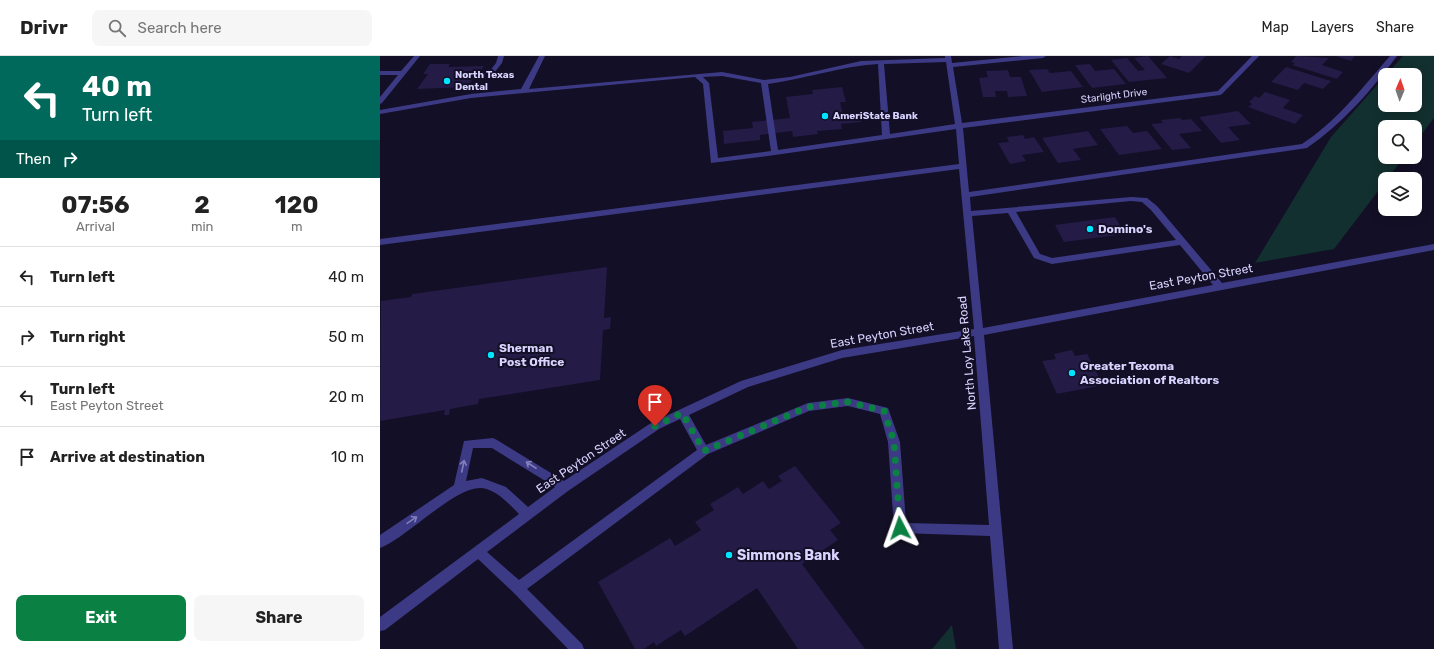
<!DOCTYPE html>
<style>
:root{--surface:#fff;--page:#f6f6f6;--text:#222;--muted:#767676;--line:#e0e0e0;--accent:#0b8043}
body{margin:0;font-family:Rubik,sans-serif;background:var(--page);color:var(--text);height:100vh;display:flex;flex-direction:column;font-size:15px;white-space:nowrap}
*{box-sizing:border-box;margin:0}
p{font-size:13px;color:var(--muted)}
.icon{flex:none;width:22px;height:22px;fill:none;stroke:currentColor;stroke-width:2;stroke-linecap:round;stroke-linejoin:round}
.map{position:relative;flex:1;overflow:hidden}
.details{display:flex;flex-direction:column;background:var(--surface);width:380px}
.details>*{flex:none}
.guide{background:#00695c;color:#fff;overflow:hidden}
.needle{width:26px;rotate:2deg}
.fabs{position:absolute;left:998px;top:12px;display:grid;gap:8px}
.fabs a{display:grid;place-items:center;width:44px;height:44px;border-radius:8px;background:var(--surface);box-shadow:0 2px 10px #0003;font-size:20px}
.pin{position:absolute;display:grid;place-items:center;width:34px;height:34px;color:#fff;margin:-41px -17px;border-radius:50% 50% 50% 0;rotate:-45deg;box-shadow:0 0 4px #0007}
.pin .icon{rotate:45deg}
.me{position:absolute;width:44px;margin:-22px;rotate:356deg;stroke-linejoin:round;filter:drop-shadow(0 0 3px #0008)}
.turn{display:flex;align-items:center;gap:14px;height:84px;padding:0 16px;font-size:18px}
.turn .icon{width:52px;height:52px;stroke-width:2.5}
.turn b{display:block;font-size:28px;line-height:34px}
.then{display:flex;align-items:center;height:38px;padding:0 16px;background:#0003;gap:8px;font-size:15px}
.eta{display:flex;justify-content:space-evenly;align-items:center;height:68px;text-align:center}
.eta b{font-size:24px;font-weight:700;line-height:28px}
.button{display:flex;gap:8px;margin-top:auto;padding:8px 16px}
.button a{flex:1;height:46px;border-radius:8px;background:var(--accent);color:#fff;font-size:16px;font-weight:700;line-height:46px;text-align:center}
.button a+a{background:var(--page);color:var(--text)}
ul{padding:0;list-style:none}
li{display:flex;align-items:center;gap:12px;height:60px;padding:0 16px;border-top:1px solid var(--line)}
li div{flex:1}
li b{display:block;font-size:15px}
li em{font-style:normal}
header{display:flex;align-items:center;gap:24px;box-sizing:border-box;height:56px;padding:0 20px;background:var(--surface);border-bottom:1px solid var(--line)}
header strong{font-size:19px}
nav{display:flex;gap:22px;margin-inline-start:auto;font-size:14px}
.search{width:280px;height:36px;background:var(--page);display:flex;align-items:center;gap:10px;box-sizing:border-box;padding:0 14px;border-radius:8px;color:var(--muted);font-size:15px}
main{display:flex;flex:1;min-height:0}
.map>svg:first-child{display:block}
.green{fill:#12302f}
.building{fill:#241b47}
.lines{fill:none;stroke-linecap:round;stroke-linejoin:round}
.minor{fill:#3d3a85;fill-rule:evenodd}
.oneway{stroke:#837fbc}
.route{stroke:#0b8043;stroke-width:7;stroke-dasharray:0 12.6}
.poi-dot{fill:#00e5ff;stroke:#130f26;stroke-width:1.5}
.labels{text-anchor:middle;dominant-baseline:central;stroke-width:4;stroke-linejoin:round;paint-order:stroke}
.far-poi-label{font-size:10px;font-weight:bold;fill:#d9d4ff;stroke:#130f26;text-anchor:start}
.far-street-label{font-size:10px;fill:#d9d4ff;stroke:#130f26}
.poi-label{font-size:12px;font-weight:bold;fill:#d9d4ff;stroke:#130f26;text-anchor:start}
.street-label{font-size:12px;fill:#d9d4ff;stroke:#130f26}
.near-poi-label{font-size:14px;font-weight:bold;fill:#d9d4ff;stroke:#130f26;text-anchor:start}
</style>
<header>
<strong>Drivr</strong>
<div class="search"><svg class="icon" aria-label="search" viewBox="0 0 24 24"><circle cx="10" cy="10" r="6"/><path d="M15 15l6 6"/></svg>Search here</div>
<nav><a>Map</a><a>Layers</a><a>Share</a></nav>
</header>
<main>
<section class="details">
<div class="guide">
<div class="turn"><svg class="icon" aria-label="left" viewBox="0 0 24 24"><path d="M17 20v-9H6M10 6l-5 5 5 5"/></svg><div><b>40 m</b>Turn left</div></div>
<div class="then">Then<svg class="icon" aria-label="right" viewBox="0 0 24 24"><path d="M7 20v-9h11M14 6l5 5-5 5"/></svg></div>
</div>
<div class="eta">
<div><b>07:56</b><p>Arrival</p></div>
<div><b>2</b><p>min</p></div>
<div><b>120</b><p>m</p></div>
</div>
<ul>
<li><svg class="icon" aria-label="left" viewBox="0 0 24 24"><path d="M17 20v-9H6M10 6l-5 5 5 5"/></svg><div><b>Turn left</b></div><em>40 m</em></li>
<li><svg class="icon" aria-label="right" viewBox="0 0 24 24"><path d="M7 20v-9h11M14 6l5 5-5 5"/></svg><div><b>Turn right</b></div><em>50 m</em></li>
<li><svg class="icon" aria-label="left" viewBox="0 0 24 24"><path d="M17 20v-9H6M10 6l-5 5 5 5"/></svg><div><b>Turn left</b><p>East Peyton Street</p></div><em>20 m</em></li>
<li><svg class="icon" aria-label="arrive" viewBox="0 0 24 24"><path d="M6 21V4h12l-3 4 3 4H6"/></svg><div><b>Arrive at destination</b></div><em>10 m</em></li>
</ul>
<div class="button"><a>Exit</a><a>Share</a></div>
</section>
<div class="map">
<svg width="1054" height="593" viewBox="0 0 1054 593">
<rect width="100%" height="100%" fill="#130f26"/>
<path class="green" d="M1023 0H1054V62L1035 87V71H1005V101H1024L1007 123H1005V126L954 193 875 207 951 81 1005 20V49H1035V19H1006Z
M572 569 576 593H552Z"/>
<path class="building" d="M768 0 787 22 749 26 731 4 747 2 758 15 765 14 754 2Z
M790 0 799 3 802 0H826L809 17 781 8Z
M916 0 949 2 942 9 963 16 957 23 912 9 915 7 911 6Z
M956 0H975L971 5Z
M50 8H70L68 11 104 10 98 19H95L87 31 37 33 48 18H43Z
M710 8 715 15 734 13 746 28 712 32 695 9Z
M906 11 951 25 943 33 924 27 918 34 891 26Z
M667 13 670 17 691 15 703 31 662 36 649 14Z
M628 14 630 21H641L647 40 628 41 627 35H615L616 41H603L599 22 608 21 606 15Z
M462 31 466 46H460L463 59 478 57 481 66 461 68 462 73 437 75 438 78 413 81 412 75 380 79V84L344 88 343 75 373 72 372 66 410 62 406 41 433 38 432 34Z
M885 36 910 44 903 52 923 59 915 68 868 51 872 48 869 46 875 40 879 42Z
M858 55 871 68 848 71 860 84 841 87 819 61Z
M800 62 802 64 811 63 822 75 799 78 811 92 792 94 771 68 783 67 781 64Z
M747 70 753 77 767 75 782 93 739 99 720 73Z
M708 75 718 89 693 93 701 104 678 107 662 82Z
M643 79 645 83 654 81 664 96 642 99 646 105 630 108 618 87 629 86 627 81Z
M735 161 745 178 684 186 675 169Z
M227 211 224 262 231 261 230 273 223 274 220 324 99 343 98 348 70 353 69 359H64L65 354 0 365 1 245 31 241 32 238Z
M692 294 695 300 707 298 723 329 677 338 662 305 676 303 674 298Z
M415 410 461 467 450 474 458 484 422 508 485 593H418L377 532 305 580 301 574 276 590 274 586 264 593H255L218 526 290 482 295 490 321 474 315 466 334 454 330 448 358 431 363 438 383 425 389 433 402 425 398 420Z"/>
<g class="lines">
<path class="minor" d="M34 0H40L2 47 0 48V41L18 19H0V15H21Z
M118 0H124L122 7 114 17H110L109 16 116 7Z
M159 0H165L149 33 342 16 384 24 410 21 481 5 565 2V0H571L572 7 643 0H666L663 2 573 11 582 67 838 35 872 0H879L842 38 840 39 583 72 589 136 922 88C957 65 983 31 1010 0H1017C992 34 962 68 927 92L590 141 591 155 751 141 767 142 777 150 842 227 1054 188V194L604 279 633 593H619L610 480 520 477 516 476 514 472 508 386 500 358 468 350 429 355 328 398 147 533 202 588 204 593H188L133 536 98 503 5 574 0 575V561L139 458C129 448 117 434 102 432 76 429 27 482 0 492V479L74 429 84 385 113 382 117 384 184 425 271 367 361 325 462 294 594 273 579 113 0 189V183L579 108 576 73 395 99 331 107 323 28 315 21 91 42 0 58V54L91 38 141 33ZM566 6 575 68 510 78 504 8ZM498 8 502 79 398 94 388 28C425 23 461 10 498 8ZM342 20 381 27 391 95 338 102 329 27 323 21ZM751 145 762 146 771 154 796 184 672 202 660 198 636 156ZM628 157 654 202 672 208 800 189 833 229 603 272 592 160ZM594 280 609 469 526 467 520 386 508 352 468 342 428 347 326 389 309 359 368 331 462 302ZM300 363 317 394 139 524 107 496 188 435 279 373ZM93 392H112L175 431 148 451 126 431 102 422 86 425Z"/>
</g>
<defs><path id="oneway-shaft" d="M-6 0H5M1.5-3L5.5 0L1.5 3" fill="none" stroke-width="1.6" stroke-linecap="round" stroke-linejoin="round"/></defs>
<g class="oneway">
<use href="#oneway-shaft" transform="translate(151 409) rotate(-147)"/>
<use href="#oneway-shaft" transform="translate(83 410) rotate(-78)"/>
<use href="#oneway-shaft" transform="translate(32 464) rotate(-34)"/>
</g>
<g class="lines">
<path class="route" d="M275 370 302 357 324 395 428 351 468 346 504 355 514 386 520 472"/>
</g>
<g class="poi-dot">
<circle cx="67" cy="25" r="4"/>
<circle cx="445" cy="60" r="4"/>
<circle cx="710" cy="173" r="4"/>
<circle cx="111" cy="299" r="4"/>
<circle cx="692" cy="317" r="4"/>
<circle cx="349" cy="499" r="4"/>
</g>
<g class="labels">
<g class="far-poi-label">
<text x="75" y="19">North Texas<tspan x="75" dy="12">Dental</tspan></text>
<text x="453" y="60">AmeriState Bank</text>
</g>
<g class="far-street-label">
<text transform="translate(734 40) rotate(-7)">Starlight Drive</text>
</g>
<g class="poi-label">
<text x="718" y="173">Domino's</text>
<text x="119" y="292">Sherman<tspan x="119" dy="14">Post Office</tspan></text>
<text x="700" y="310">Greater Texoma<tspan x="700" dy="14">Association of Realtors</tspan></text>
</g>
<g class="street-label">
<text transform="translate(821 221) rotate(-10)">East Peyton Street</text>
<text transform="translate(502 279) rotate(-10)">East Peyton Street</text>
<text transform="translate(587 297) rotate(-95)">North Loy Lake Road</text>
<text transform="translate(201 405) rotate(-34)">East Peyton Street</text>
</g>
<g class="near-poi-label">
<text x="357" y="499">Simmons Bank</text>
</g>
</g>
</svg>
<div class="fabs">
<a><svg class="needle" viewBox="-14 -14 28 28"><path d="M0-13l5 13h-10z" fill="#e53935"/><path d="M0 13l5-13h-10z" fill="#767676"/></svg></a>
<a><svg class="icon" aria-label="search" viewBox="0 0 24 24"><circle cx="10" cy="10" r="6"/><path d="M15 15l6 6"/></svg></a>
<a><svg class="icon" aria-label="layers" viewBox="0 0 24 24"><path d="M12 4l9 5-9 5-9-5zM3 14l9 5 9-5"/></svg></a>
</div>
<div class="pin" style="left:275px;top:370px;background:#d93025"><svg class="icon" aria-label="arrive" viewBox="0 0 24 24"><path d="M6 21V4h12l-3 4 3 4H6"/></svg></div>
<svg class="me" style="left:520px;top:472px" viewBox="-20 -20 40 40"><path d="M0-17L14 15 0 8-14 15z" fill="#0b8043" stroke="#fff" stroke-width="4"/></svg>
</div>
</main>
